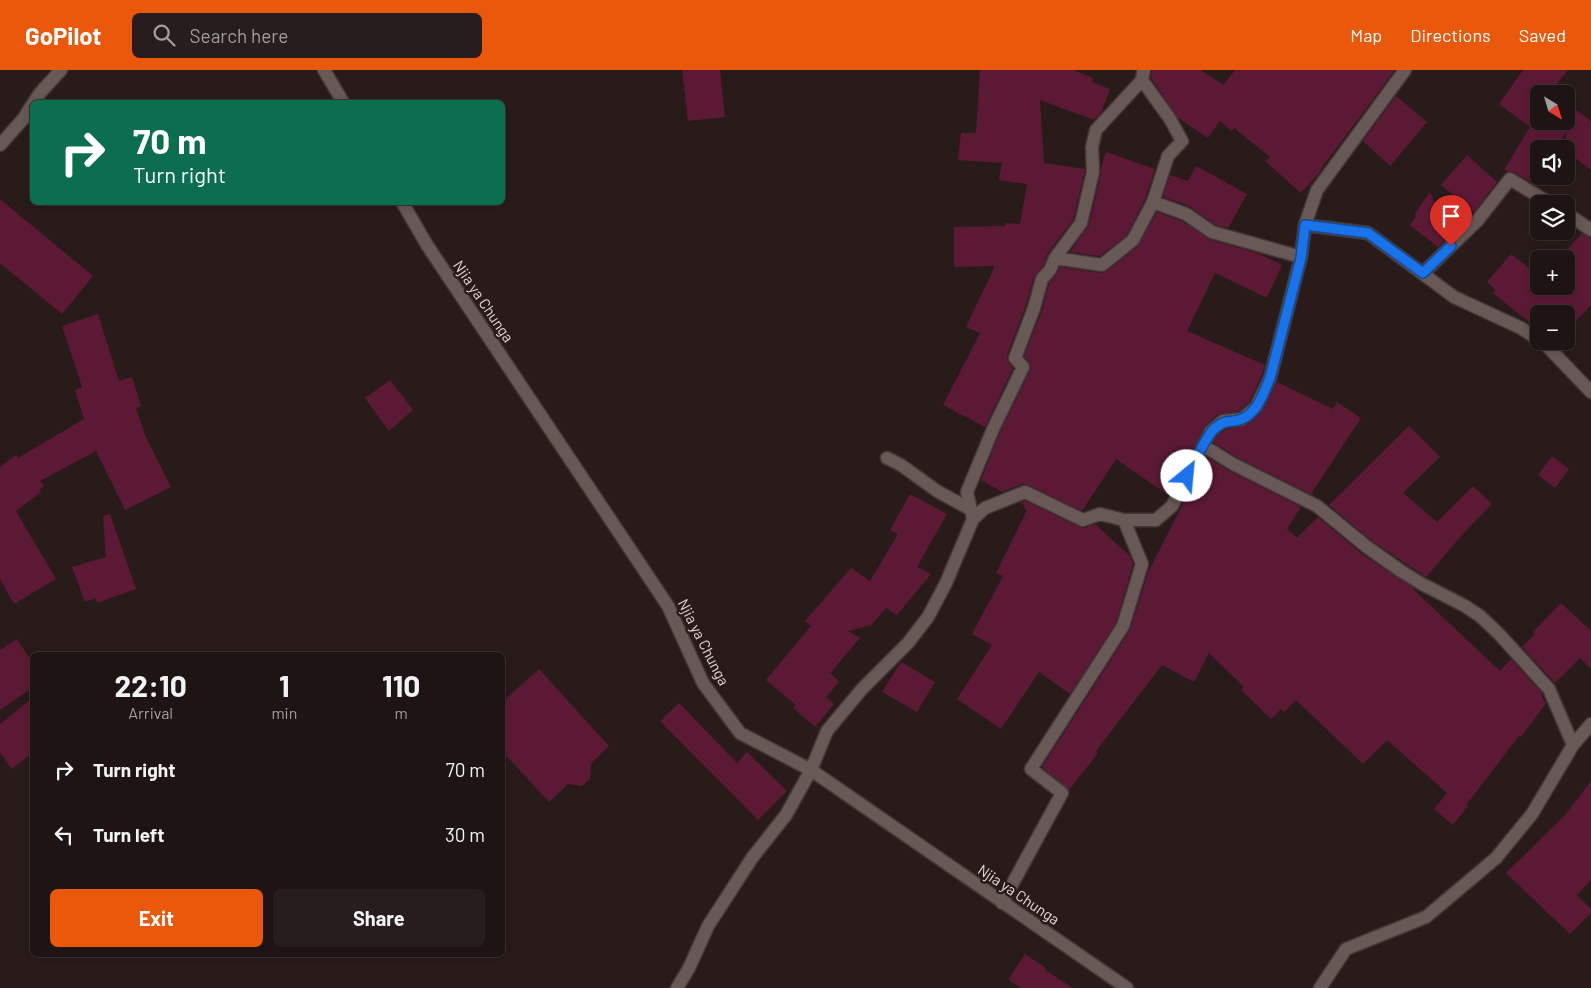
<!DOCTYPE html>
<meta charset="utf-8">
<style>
:root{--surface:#1f1414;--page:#271d1d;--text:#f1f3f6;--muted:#a19ea0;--line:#3c3334;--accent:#ea580c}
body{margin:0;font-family:Barlow,sans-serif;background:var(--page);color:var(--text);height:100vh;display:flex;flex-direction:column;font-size:19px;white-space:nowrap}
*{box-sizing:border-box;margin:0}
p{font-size:16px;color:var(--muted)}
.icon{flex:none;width:28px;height:28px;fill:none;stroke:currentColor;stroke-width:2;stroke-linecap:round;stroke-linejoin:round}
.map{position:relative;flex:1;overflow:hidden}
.details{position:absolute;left:30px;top:582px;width:475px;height:305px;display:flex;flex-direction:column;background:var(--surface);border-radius:8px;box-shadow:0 2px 8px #0003,0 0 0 1px var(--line)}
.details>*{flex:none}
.guide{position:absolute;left:30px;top:30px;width:475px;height:105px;border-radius:8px;box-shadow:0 2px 8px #0003,0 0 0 1px var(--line);background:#0b6e4f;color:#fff;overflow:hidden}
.needle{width:32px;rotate:142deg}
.controls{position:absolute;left:1530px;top:15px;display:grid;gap:10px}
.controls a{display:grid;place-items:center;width:45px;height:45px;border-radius:8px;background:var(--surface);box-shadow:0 2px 8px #0003,0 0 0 1px var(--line);font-size:25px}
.pin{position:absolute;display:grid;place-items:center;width:42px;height:42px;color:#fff;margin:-51px -21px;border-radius:50% 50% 50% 0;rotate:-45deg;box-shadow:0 0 5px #0007}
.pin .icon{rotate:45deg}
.me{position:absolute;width:55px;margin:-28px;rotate:28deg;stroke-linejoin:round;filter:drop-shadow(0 0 4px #0008)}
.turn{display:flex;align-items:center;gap:18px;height:105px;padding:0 20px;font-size:22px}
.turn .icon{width:65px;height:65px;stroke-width:2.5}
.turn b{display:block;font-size:35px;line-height:42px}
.eta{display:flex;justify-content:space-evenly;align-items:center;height:85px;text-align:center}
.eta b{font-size:30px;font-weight:700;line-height:35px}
.action{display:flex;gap:10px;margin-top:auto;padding:10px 20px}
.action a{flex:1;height:58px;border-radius:8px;background:var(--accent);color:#fff;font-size:20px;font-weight:700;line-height:58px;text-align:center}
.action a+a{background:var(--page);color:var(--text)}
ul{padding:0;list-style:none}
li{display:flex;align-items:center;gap:15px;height:65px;padding:0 20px}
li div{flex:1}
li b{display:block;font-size:19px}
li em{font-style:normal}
header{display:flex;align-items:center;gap:30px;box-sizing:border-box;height:70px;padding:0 25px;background:var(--accent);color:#fff}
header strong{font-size:24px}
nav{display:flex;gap:28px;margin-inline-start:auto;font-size:18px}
.search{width:350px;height:45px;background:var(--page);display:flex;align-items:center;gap:12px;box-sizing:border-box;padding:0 18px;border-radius:8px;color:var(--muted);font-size:19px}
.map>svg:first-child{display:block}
.building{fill:#5c1935}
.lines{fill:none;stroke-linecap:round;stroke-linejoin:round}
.minor-casing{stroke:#433837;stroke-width:15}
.minor{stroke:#685856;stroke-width:12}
.route-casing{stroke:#114b97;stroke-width:12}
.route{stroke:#1a73e8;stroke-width:9}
.labels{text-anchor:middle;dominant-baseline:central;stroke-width:5;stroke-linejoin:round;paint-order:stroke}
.street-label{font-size:15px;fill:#e2d8d7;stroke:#291b1a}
</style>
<header>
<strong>GoPilot</strong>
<div class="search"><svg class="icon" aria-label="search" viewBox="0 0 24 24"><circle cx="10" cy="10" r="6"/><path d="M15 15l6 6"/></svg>Search here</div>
<nav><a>Map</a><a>Directions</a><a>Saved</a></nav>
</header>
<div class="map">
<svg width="1591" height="918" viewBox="0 0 1591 918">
<rect width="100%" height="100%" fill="#291b1a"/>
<path class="building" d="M682 0H720L725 47 688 51Z
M980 0H1073L1093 8 1092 12 1110 19 1101 43 1094 50 1040 30 1044 93 1085 99V101L1073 150 1048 183 1043 196 1034 207 1026 235 1007 285V290L1013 298 985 357 943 335 980 263 966 257 995 196 954 197V157L1005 156V153L1020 154 1027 114 999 110 1002 93 958 90 961 63H976Z
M1152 0H1201L1223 15 1235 0H1395L1323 96 1320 102 1301 123 1265 91 1270 87 1234 58 1232 61 1220 51 1208 68 1178 48 1151 8Z
M1523 0H1568L1551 21 1555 24H1539V51H1566V32L1591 51V100L1566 81V62L1556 79H1539V106L1534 114 1514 102 1504 100 1530 57 1499 34Z
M1396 26 1427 52 1390 96 1363 71Z
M1106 82 1155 99 1145 129 1127 165 1100 186 1070 182 1089 155 1101 104V97Z
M1467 85 1497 112 1474 142 1441 115Z
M1196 96 1247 124 1228 158 1216 155 1189 136 1163 127 1170 105 1188 111Z
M1430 122 1450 166 1438 177 1410 155 1416 146 1414 145Z
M0 129 93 206 62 244 0 193Z
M1157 142 1182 151 1210 170 1257 183 1282 195 1267 228 1215 203 1187 261 1265 295 1262 305 1249 332 1239 341 1218 344 1206 355 1168 425 1116 389 1082 441 1028 415 1022 414 1002 422 981 410 1000 362 1030 301 1031 295 1024 286 1042 241 1049 213 1056 205 1060 197 1101 203 1107 201 1138 176Z
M1582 163 1591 168V235L1566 262V244H1539V260L1493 223 1495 219 1487 212 1511 184 1539 206V216H1566V189H1559Z
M98 244 119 311 132 307 141 336 136 338 145 365 171 417 125 440 96 381 40 411 44 416 39 420 41 422 16 441 56 509 14 534 0 509V397L16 385 18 388 84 349 75 320 82 317 62 256Z
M390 310 413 340 389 361 365 328Z
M1277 312 1333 339 1337 332 1361 348 1311 424 1237 387 1214 373 1217 366 1226 359 1247 355 1261 343Z
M1409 356 1440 387 1403 423 1437 452 1473 416 1492 434 1463 464 1426 507 1372 471 1329 435Z
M1552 386 1569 399 1555 418 1538 405Z
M1207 387 1229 401 1301 437 1287 459 1297 468 1318 447 1362 484 1415 519 1414 520 1500 601 1511 589 1542 623V627L1546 633 1521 667 1519 666 1466 735 1468 736 1453 755 1434 739 1447 723 1387 670 1363 694 1296 630 1284 642 1281 639 1271 649 1241 620 1244 617 1209 583 1194 612 1162 595 1096 681 1098 683 1069 720 1042 697 1130 560 1149 500Z
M910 424 947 444 917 497 931 504 897 545 886 538 871 555 848 561 860 568 830 603 839 612 826 627 834 634 815 657 793 638 796 635 766 610 811 556 805 551 851 498 870 511 898 464 890 460Z
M1025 431 1080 457 1085 458 1095 454 1130 486 1133 494 1116 553 1070 624 1039 602 1001 659 957 629 992 575 972 564 1003 506 996 503 1027 440 1024 439 1025 436 1020 433Z
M110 444 136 519 97 533 96 528 85 532 72 497 106 487 103 446Z
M1561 533 1591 561V599L1580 588 1555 613 1522 577 1535 564 1533 562Z
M17 569 32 592V618L0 640V580Z
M901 592 935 612 917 642 882 622Z
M539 599 609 676 591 694 590 709 582 716 568 714 549 732 502 681V632Z
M32 628V683L12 699 0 683V654Z
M679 633 737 693 747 682 787 721 758 750 660 651Z
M1591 711V810L1577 825 1591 839V843L1570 864 1506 803 1566 744Z
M1025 884 1046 898 1045 900 1073 918H1021L1008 910Z"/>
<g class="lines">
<defs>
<path id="minor" d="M324 0 343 32
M34 32 40 23 61 0
M0 75 24 48 32 35
M402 132 427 175 668 536 703 613 740 663 811 700 1127 918
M1153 132 1186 144 1212 162 1301 187
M1566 143 1591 160
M1305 155 1368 163 1454 227 1521 258 1539 270
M1055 188 1102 195 1133 170 1153 132 1168 86 1182 71 1170 49 1142 10 1143 2
M1423 203 1477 151 1510 109 1551 134
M1540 271 1547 276 1591 322
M1204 376 1233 394 1317 436 1367 477 1401 501 1422 514 1465 536 1480 546 1499 564 1549 619 1573 675
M887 388 901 395 937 421 970 439
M973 449 967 422 993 359 1023 297 1015 288 1034 238 1042 209 1050 200 1055 188 1081 153 1093 102 1092 77 1096 60 1142 10 1144 0
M1002 833 1062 723 1031 699 1123 556 1142 494 1124 450
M677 918 689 898 708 856 752 788 786 745 811 700 827 661 862 619 908 573 928 547 946 513 973 449 985 438 1025 422 1083 450 1100 444 1124 450H1156L1172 436 1211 361 1223 351 1242 349 1256 337 1270 308 1301 187 1305 155 1317 120 1405 0
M1320 918 1346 879 1426 847 1496 788 1532 744 1573 675 1591 654"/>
</defs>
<use href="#minor" class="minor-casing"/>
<use href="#minor" class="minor"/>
</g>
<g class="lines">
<defs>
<path id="route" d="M1187 406C1192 396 1208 364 1214 359 1228 347 1230 354 1242 349 1258 342 1264 322 1270 308L1301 188 1305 155 1368 163 1423 203 1451 176"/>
</defs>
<use href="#route" class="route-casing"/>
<use href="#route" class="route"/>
</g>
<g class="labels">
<g class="street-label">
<text transform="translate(484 231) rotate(56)">Njia ya Chunga</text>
<text transform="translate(704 572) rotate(63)">Njia ya Chunga</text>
<text transform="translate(1019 824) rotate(34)">Njia ya Chunga</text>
</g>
</g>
</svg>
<div class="controls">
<a><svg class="needle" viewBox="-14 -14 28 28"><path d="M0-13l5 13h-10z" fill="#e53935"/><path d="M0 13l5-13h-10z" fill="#a19ea0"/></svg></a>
<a><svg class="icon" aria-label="sound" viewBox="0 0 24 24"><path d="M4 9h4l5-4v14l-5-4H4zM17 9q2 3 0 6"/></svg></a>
<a><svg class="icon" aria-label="layers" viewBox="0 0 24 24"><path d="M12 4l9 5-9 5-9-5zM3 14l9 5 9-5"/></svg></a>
<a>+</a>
<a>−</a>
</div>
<div class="pin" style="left:1451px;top:176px;background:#d93025"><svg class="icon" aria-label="arrive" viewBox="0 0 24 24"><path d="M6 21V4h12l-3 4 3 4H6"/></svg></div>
<svg class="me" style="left:1187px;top:406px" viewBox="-20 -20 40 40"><circle r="19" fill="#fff"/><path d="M0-13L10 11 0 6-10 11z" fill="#1a73e8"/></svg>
<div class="guide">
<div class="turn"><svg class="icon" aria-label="right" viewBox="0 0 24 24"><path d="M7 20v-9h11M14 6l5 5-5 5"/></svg><div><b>70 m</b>Turn right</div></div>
</div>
<section class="details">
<div class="eta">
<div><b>22:10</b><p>Arrival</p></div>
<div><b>1</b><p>min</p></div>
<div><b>110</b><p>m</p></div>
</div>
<ul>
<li><svg class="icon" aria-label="right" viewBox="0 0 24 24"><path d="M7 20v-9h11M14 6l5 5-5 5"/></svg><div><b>Turn right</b></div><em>70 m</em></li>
<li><svg class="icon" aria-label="left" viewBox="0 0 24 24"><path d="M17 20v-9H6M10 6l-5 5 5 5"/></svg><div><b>Turn left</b></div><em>30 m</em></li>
</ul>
<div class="action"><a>Exit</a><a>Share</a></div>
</section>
</div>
